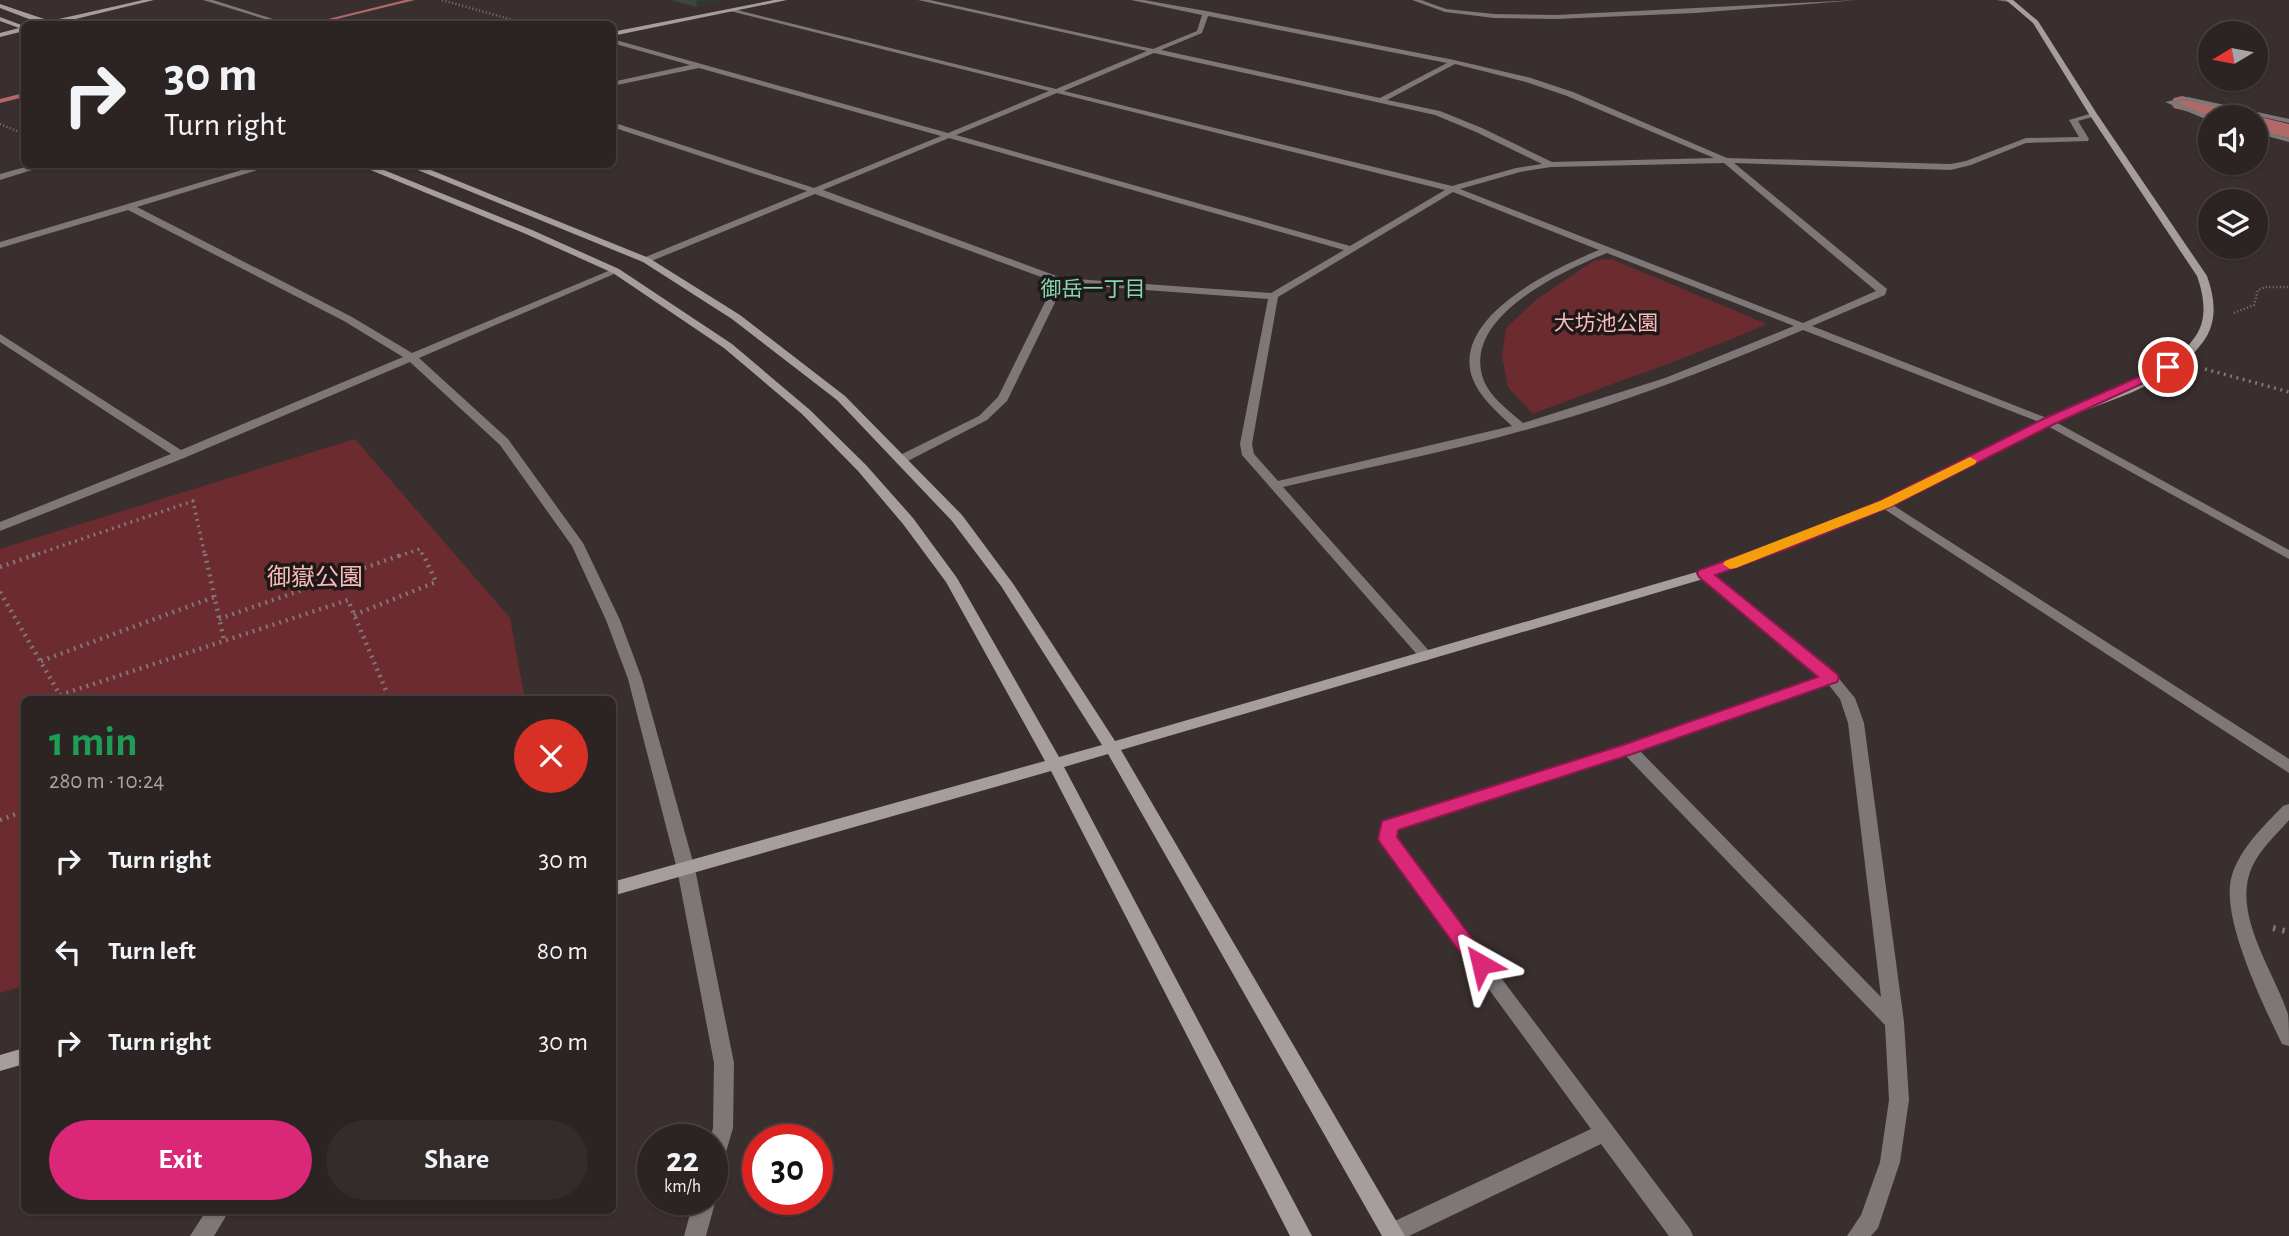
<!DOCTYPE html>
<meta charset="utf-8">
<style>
:root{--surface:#2c2323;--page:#342b2b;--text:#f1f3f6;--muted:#a6a4a6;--line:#484041;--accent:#db2777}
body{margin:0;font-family:"Alegreya Sans","Noto Sans JP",sans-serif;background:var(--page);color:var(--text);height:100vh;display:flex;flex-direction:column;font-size:26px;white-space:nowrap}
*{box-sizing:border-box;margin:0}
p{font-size:23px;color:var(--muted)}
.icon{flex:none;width:38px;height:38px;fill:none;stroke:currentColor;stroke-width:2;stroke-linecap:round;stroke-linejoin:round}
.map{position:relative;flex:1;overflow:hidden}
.side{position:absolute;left:21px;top:696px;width:595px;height:518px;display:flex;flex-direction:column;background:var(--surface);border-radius:10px;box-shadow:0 2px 5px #0004,0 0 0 2px var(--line)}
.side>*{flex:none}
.banner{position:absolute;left:21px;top:21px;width:595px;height:147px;border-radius:10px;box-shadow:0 2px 5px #0004,0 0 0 2px var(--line);background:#2c2323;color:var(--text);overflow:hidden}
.needle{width:46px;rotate:260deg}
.buttons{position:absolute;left:2198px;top:21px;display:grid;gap:14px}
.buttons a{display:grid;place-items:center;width:70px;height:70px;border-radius:50%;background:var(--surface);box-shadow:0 2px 5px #0004,0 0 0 2px var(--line);font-size:35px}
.speed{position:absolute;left:637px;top:1124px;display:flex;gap:14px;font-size:35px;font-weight:700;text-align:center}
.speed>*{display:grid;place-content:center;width:91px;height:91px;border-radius:50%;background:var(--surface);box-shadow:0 2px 5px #0004,0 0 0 2px var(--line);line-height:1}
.speed small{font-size:18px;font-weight:400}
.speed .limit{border:10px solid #d22;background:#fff;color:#111}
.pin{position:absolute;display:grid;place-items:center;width:60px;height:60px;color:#fff;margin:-30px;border:4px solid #fff;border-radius:50%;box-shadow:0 2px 7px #0007}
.me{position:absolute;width:77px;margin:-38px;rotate:323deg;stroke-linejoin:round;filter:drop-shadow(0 0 5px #0008)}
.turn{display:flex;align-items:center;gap:24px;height:147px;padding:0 28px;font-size:32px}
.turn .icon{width:91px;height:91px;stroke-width:2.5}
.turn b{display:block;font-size:49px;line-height:60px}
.round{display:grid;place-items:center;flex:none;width:74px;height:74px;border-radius:37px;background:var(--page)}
.head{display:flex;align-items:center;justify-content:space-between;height:119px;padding:0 28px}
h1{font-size:42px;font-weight:700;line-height:52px;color:#1e9e55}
.cta{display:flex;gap:14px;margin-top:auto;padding:14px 28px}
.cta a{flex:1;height:80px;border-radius:42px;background:var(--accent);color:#fff;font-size:28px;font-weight:700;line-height:80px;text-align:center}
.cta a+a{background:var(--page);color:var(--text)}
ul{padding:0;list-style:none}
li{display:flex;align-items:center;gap:21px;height:91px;padding:0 28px}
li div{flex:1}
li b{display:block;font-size:26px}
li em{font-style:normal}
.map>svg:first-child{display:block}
.green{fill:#6c2c2f}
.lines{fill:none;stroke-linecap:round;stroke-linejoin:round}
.stream{fill:#b36868;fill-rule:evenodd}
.canal{fill:#b36868;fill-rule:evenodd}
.path-far3{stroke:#807676;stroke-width:2.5;stroke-dasharray:1 2.5;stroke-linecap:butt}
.path-far2{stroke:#807676;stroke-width:3.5;stroke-dasharray:2 4.5;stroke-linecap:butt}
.path-far1{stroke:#807676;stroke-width:4.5;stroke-dasharray:2 5;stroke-linecap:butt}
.path{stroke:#807676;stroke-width:6;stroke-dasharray:2.5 7;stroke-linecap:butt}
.lane{fill:#7d7777;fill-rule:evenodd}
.street{fill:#7d7777;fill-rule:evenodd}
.secondary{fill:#a69d9d;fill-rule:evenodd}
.wall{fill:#3c4540}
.shaded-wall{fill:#313834}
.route{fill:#db2777;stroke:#8e194d;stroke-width:2}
.slow{fill:#f59e0b}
.labels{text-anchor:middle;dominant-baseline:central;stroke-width:7;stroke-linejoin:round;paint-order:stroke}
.far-neighbourhood-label{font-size:21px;fill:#85d6ac;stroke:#1e1919}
.far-park-label{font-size:21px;fill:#fab9b8;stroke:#1e1919}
.park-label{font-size:24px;fill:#fab9b8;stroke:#1e1919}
</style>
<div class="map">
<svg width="2289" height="1236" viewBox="0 0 2289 1236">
<rect width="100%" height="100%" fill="#3a2f2f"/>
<path class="green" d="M1611 259 1767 324C1690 358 1611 383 1533 414L1508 387 1502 356 1506 328 1537 299 1595 260Z
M355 439 510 618 525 700H24V986L0 993V549Z"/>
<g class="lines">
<path class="stream" d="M405 0H415L316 24H308Z
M24 93V97L0 103V99Z"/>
<path class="canal" d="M2182 96 2243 112 2247 117H2210L2174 108 2171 103 2174 98Z
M2256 116 2289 124V138L2256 130V117H2251Z"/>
<path class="path-far3" d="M442 0 527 24
M0 124 24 134
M2234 313 2254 305 2258 290 2265 287H2289"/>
<path class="path-far2" d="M2205 369 2289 392
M32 556 193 501 205 556
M399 556 420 549 423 556"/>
<path class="path-far1" d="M205 554 224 640
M0 567 37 554
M0 592 60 695 348 600 390 700
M354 615 436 582 423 554
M219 619 404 554
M41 661 214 597
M0 820 24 811"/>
<path class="path" d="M2273 928 2289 932"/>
<path class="lane" d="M2188 97 2289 119V123L2188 101 2178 103 2212 117H2210V121L2165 102Z
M2256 129 2289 138V142L2256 133Z"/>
<path class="street" d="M203 0H213L289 24H281Z
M918 0H930L1153 49 1197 31 1202 15 1131 0H1144L1206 11 1454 60 1531 78 1573 92 1727 158 1951 164 1966 161 2026 138 2079 137 2069 120 2096 112V116L2078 121 2089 139 2088 141 2026 143 1971 165 1951 170 1734 163 1887 289 1885 295 1812 326 2052 420 2289 550V559L2044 424 1803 330C1718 366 1632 400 1543 425 1457 450 1370 467 1283 487L1431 653 1433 656 1426 661 1421 659 1242 455 1240 444 1268 299 1064 284 1007 401 987 420 906 462H898L896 459 898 456 979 416 998 397 1055 282 815 194 649 262H643V258L807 191 612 127V122L814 188 941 136 699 68 612 86V82L690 65 612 43V39L948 133 1049 91 730 11 733 9 1056 89 1147 51ZM1208 16 1447 63 1380 98 1161 50 1202 33ZM1154 53 1435 115 1476 132 1542 164 1516 168 1452 186 1064 91ZM1455 64 1526 82 1567 96 1714 158 1552 162 1482 128 1440 111 1387 100ZM1057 93 1445 190 1350 246 956 135ZM949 138 1344 250 1271 293 1062 278 823 190ZM1724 163 1876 291 1803 323 1460 189 1520 172 1551 167ZM1453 192 1599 250C1555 268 1452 316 1472 377 1479 397 1497 412 1512 426L1278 481 1254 454 1252 444 1278 297ZM1607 253 1794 326 1665 378 1523 423C1508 410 1487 395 1482 375 1466 315 1563 271 1607 253Z
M1412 0H1421L1446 9 1494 14 1556 15 1858 0 1695 13 1556 19 1494 18 1445 12Z
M1996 0H2012L2009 2Z
M36 164H51L0 180V174Z
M262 164H277L137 207 352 317 412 353 613 269 621 271 419 358 508 439 583 543 620 620 642 679 695 869 734 1063 733 1128 719 1176 712 1179V1139H710L713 1128 714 1063 677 869 628 679 606 620 572 546 500 445 410 362 184 458 0 531V522L171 454 0 342V334L181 450 403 357 344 321 128 210 0 248V242Z
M1885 500 2289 759V773L1881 507 1879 504 1881 501Z
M1705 570 1710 571 1836 675 1855 698 1864 723 1904 1022 1909 1100 1900 1162 1878 1228 1871 1236H1847L1861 1215 1880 1162 1889 1100 1885 1025 1626 756 1397 830 1396 838 1690 1229 1693 1236H1669L1601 1144 1409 1236H1382L1381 1233 1384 1226 1591 1129 1382 843C1378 837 1379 828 1383 822L1623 745 1820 677 1700 577 1698 574ZM1828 684 1840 699 1848 723 1881 997 1640 751Z
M2289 804V820C2276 835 2260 849 2252 867 2231 913 2274 971 2288 1014 2289 1023 2289 1036 2289 1046L2282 1044C2264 1006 2219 916 2232 875 2241 847 2264 826 2283 806Z
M712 1192 716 1199 706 1236H684L694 1199H712Z
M206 1211H229L214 1236H190Z"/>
<path class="secondary" d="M143 0H154L55 24H42L0 8V4L50 21Z
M774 0H787L612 36V32Z
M2006 0H2013L2038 21 2097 114 2207 276C2215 298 2218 322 2203 342 2168 389 2100 401 2050 425 2002 448 1956 475 1908 498 1844 529 1776 552 1710 577L1121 750 1405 1236H1382L1108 754 1064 767 1312 1236H1290L1051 771 612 896V882L1045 761 946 582 903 524 858 471 802 414 724 348 613 273 526 234 356 164H369L532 230 619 269 732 344 810 410 866 465 913 518 957 578 1059 757 1102 745 1001 586 952 521 837 400 732 319 643 262 403 164H416L649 258 740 315 845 396 962 515 1014 585 1115 741 1700 571C1767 547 1835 523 1899 493 1947 470 1993 443 2042 420 2090 397 2163 383 2195 337 2208 319 2204 296 2197 276L2089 114 2033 23Z
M0 17 24 26V31L0 37V33L19 28 0 21Z
M24 1048V1064L0 1071V1055Z"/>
</g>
<path class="wall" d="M673 0H721L697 7 673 1Z"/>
<path class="shaded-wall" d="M698 0H721L697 7 696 1Z"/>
<path class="route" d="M2168 364 2174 367 2172 370 2052 425 1890 507 1789 548 1715 575 1837 674 1839 678 1837 682 1635 753 1398 830 1397 837 1491 964 1488 970 1481 972 1473 970 1381 844 1378 839 1382 821 1623 745 1818 677 1699 577 1697 573 1699 570 1779 542 1880 501 2043 419Z"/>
<path class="slow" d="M1970 457 1977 461 1975 464 1890 507 1736 568 1730 569 1723 564 1725 561 1880 501Z"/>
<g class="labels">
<g class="far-neighbourhood-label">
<text x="1093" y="289">御岳一丁目</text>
</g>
<g class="far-park-label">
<text x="1606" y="323">大坊池公園</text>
</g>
<g class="park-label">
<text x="315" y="578">御嶽公園</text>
</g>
</g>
</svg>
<div class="buttons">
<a><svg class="needle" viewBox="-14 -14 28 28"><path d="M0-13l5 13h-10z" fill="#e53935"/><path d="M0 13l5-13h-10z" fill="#a6a4a6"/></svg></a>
<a><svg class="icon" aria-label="sound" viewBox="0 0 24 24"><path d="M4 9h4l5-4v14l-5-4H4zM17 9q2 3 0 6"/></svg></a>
<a><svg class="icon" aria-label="layers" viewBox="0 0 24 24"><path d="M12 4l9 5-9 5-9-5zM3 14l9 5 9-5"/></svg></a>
</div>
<div class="speed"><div>22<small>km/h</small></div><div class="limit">30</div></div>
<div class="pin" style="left:2168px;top:367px;background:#d93025"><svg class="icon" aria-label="arrive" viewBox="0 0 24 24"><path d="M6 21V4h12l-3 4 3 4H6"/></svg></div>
<svg class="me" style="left:1481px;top:964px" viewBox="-20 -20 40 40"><path d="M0-17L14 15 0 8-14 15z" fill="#db2777" stroke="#fff" stroke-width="4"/></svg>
<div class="banner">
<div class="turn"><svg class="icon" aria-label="right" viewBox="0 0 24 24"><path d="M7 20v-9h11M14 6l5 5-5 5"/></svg><div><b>30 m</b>Turn right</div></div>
</div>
<section class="side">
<div class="head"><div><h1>1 min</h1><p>280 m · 10:24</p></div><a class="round" style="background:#d93025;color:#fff"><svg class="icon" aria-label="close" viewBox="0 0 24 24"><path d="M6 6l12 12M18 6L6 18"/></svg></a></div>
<ul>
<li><svg class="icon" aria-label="right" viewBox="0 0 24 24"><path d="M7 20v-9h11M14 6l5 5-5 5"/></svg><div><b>Turn right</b></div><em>30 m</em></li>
<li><svg class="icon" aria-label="left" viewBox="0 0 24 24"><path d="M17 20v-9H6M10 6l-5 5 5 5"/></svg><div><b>Turn left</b></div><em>80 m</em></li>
<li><svg class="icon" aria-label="right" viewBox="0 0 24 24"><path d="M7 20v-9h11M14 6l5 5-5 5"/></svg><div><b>Turn right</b></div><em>30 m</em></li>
</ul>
<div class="cta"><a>Exit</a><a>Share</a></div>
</section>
</div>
